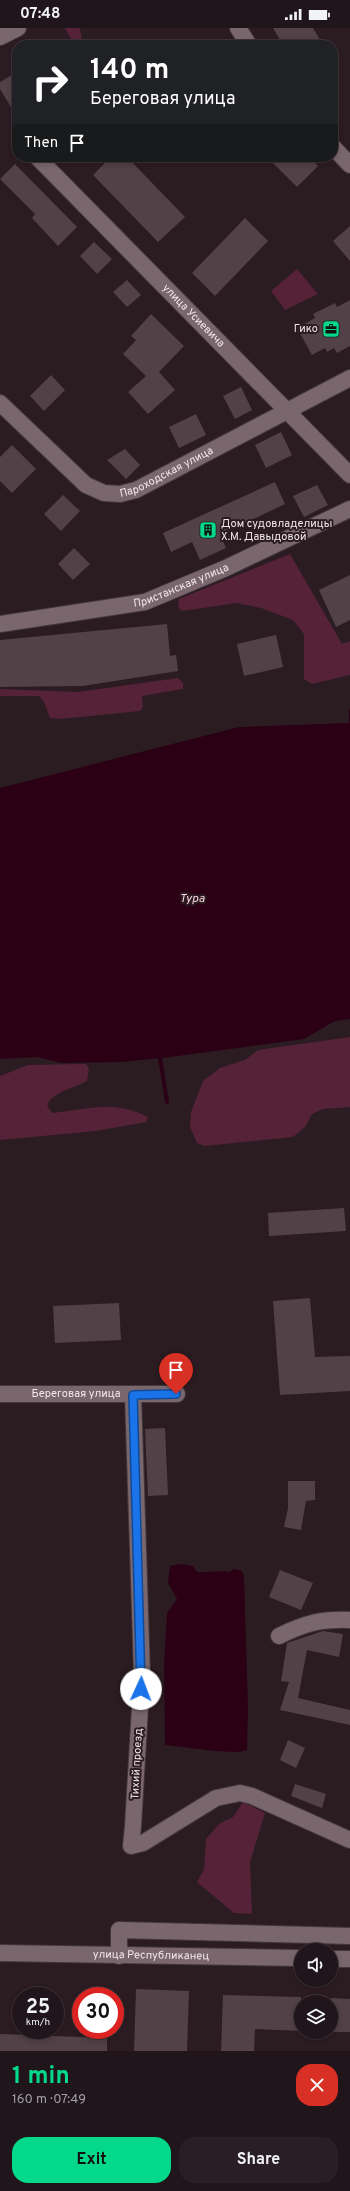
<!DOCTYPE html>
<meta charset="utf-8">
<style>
:root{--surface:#20151a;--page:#281e23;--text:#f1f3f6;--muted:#a29fa2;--line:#3d3439;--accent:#04d98b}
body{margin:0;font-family:Overpass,sans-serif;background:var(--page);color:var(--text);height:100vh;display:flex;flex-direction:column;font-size:15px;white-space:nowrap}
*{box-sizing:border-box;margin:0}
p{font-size:13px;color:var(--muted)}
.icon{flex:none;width:22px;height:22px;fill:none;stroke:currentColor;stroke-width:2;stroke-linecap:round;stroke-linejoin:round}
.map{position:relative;height:2023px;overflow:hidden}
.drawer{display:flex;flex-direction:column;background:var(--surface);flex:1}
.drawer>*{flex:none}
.top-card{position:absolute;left:12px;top:12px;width:326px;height:122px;border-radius:16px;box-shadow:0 2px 6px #0003,0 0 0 1px var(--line);background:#202124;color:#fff;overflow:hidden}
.controls{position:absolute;left:294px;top:1915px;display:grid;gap:8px}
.controls a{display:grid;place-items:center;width:44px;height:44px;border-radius:50%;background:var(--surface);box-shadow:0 2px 6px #0003,0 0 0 1px var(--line);font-size:20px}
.speed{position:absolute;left:12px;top:1959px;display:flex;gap:8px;font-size:20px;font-weight:700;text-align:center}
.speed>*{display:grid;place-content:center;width:52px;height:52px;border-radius:50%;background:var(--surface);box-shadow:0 2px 6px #0003,0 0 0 1px var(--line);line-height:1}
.speed small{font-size:10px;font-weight:400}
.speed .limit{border:6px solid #d22;background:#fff;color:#111}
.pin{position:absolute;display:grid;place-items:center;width:34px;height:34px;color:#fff;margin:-41px -17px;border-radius:50% 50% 50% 0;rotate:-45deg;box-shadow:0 0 4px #0007}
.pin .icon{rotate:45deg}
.me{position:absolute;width:44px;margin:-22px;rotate:2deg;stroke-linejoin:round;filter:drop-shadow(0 0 3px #0008)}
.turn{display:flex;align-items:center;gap:14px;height:84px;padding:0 12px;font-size:18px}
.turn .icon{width:52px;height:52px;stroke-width:2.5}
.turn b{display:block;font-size:28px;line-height:34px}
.then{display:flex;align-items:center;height:38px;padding:0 12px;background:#0003;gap:8px;font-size:15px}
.round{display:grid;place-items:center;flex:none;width:42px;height:42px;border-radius:16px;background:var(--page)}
.head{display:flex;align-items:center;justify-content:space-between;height:68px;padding:0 12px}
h1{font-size:24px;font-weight:700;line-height:30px;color:var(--accent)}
.primary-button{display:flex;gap:8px;margin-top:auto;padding:8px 12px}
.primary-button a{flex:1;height:46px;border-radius:16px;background:var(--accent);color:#111;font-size:16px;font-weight:700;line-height:46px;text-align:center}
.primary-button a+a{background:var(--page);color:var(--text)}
.status{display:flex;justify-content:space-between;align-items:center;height:28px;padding:0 20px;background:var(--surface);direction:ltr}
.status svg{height:11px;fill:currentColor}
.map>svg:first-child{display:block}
.green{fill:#562238}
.water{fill:#2b0014}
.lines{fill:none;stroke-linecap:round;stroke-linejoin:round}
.stream{stroke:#2b0014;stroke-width:4}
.building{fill:#524147}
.street-casing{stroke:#44383c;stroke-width:18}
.street{stroke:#7a676e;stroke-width:16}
.route-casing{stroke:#114b97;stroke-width:10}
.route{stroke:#1a73e8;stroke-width:7}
.labels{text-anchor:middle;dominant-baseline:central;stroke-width:4;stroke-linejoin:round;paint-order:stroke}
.street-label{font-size:11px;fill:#f2e7eb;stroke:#2b1c22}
.poi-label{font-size:11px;fill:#f2e7eb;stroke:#2b1c22;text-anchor:end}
.water-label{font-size:12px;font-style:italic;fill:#fed2e1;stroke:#2b1c22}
</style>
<div class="status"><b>07:48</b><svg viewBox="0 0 49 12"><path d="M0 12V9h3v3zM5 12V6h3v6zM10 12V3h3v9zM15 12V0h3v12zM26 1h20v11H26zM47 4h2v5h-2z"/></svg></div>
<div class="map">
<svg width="350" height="2023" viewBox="0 0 350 2023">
<rect width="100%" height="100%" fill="#2b1c22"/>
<path class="green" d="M65 0H80L82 13 73 15Z
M297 241 318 266 285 282 271 263Z
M290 526 342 616 350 613V647L312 656 304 651V606L293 592 261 580 237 575 182 583 178 579 179 571Z
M178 650 183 655V661L142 668 143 679 140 683 60 691 50 690 44 674 39 668H0V661L78 664Z
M350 1009V1079L323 1081 312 1086 305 1099 293 1109 205 1118 197 1115 190 1099 191 1084 203 1053 220 1040 245 1032 258 1022Z
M86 1036 89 1041 87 1053C72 1061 57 1062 47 1076L49 1081 53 1085C87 1081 117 1072 148 1089L146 1094 96 1103 0 1112V1048L28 1037Z
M243 1774 265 1785 250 1834 252 1886 234 1885 197 1854 204 1841 206 1811 219 1796 233 1789Z"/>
<path class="water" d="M349 681H350V991L335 993 304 1011 170 1029 123 1034 61 1035 37 1029 0 1031V760L239 699 349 695Z
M181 1536 193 1538 197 1544C208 1545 218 1542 229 1544L234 1541 242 1543 244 1548 248 1681 247 1722C236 1728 181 1718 165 1717L164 1636 167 1585 177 1571 168 1555 170 1538Z"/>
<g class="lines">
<path class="stream" d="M160 1030 167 1074"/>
</g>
<path class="building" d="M273 0H313L323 17H283Z
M17 44V89L0 61V54Z
M111 129H127L185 189 158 214 93 147Z
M267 129H309L318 138 297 159Z
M15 136 77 199 58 218 32 190 35 186 0 151Z
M245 190 268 213 215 268 192 245Z
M350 198V233L333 213Z
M94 214 112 231 97 246 80 228Z
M127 252 141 267 127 279 113 264Z
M350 272V318L337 325 334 320 327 324 325 320 312 327 297 300 315 290 313 286 335 275 337 279Z
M151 286 184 318 159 344 175 362 148 386 128 364 146 348 123 326 136 312 131 308Z
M51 347 65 362 44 383 30 368Z
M241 359 252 382 235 391 223 368Z
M196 386 206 407 179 420 169 399Z
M281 404 292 427 266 440 255 417Z
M12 417 36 441 12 465 0 453V429Z
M125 421 140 437 126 451 107 432Z
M275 454 285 476 220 507 226 520 200 532 192 514 171 524 163 505Z
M317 457 328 477 304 489 293 468Z
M63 467 80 483 61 503 44 486Z
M74 520 90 536 73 552 58 536Z
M350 547V592L336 599 319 562Z
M167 596 170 628 176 627 178 643 83 658 0 659V612Z
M276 607 283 639 244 648 237 616Z
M344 1180 346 1203 269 1208 268 1185Z
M310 1270 315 1329 350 1328V1363L280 1367 273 1273Z
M119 1275 121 1312 55 1315 53 1278Z
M165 1400 168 1467 148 1468 145 1401Z
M288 1453H315V1472L306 1473 301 1502 284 1499 288 1480Z
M280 1542 313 1555 301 1582 269 1569Z
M323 1603 343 1606 339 1629 307 1622 298 1670 350 1682V1697L280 1682 289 1654 281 1653 287 1615Z
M288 1712 305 1720 296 1740 280 1732Z
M295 1756 326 1766 322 1780 291 1768Z
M136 1961 189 1963 187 2023H134Z
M223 1967 301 1969V2003L255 2001 254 2023H221Z
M331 1970 350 1971V2004H331Z
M0 2006 107 2010V2023H0Z"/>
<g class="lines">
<defs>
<g id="street">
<path d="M238 0 249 17"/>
<path d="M0 9 18 0"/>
<path d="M333 119 350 137"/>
<path id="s1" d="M37 129 350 447"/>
<path id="s2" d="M0 375 86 457 104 465 120 466 136 462 350 350"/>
<path id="s3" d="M0 596 145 574 226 540 350 481"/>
<path id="s4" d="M0 1366H177"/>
<path d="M133 1367 142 1646 133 1798 131 1818 143 1815 216 1770 240 1765 252 1768 350 1812"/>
<path d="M279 1608C305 1595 321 1591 350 1592"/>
<path id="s5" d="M0 1925 301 1930"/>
<path d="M119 1928V1902L350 1908"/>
<path d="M331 1931H350"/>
</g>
</defs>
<use href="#street" class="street-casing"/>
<use href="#street" class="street"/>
</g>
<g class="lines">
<defs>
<path id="route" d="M141 1661 133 1367 176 1366"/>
</defs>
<use href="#route" class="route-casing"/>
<use href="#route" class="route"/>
</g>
<defs>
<symbol id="office-square" viewBox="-11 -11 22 22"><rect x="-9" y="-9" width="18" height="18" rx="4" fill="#04d98b" stroke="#2b1c22"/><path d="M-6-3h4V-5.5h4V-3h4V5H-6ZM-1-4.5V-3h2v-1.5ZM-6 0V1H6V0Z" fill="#111"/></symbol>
<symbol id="building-square" viewBox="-11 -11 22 22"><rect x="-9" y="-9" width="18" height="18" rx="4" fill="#04d98b" stroke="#2b1c22"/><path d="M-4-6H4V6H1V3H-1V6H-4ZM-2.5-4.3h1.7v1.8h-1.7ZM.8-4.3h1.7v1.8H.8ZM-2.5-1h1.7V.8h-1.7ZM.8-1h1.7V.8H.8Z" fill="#111"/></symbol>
</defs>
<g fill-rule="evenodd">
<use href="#office-square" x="321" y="291" width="20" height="20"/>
<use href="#building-square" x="198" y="492" width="20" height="20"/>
</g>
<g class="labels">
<g class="street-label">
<text stroke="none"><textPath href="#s1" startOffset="223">улица Усиевича</textPath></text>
<text stroke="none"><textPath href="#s2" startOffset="206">Пароходская улица</textPath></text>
<text stroke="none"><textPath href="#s3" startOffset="186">Пристанская улица</textPath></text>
<text stroke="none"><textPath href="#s4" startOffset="76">Береговая улица</textPath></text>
<text transform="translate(137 1736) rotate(-87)">Тихий проезд</text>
<text stroke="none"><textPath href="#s5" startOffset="151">улица Республиканец</textPath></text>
</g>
<g class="poi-label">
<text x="318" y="301">Гико</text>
<text x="221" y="496" text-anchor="start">Дом судовладелицы<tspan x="221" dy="13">Х.М. Давыдовой</tspan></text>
</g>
<g class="water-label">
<text x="192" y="871">Тура</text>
</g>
</g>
</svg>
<div class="controls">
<a><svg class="icon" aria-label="sound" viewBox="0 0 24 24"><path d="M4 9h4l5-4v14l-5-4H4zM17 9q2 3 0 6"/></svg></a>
<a><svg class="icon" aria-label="layers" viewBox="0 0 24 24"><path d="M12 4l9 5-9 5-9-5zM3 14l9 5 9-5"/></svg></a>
</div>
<div class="speed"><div>25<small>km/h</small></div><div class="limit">30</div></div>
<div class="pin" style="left:176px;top:1366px;background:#d93025"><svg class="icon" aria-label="arrive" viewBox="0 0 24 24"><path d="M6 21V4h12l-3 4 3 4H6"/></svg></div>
<svg class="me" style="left:141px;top:1661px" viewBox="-20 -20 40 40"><circle r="19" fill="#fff"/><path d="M0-13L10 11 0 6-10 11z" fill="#1a73e8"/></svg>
<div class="top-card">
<div class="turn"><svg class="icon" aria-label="right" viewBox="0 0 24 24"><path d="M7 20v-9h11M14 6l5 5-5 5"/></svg><div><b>140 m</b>Береговая улица</div></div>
<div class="then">Then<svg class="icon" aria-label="arrive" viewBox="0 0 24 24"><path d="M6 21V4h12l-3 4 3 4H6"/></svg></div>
</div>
</div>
<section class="drawer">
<div class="head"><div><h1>1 min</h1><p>160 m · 07:49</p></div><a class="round" style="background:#d93025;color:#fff"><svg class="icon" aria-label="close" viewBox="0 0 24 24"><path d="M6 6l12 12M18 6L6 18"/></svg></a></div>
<div class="primary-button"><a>Exit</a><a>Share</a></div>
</section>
